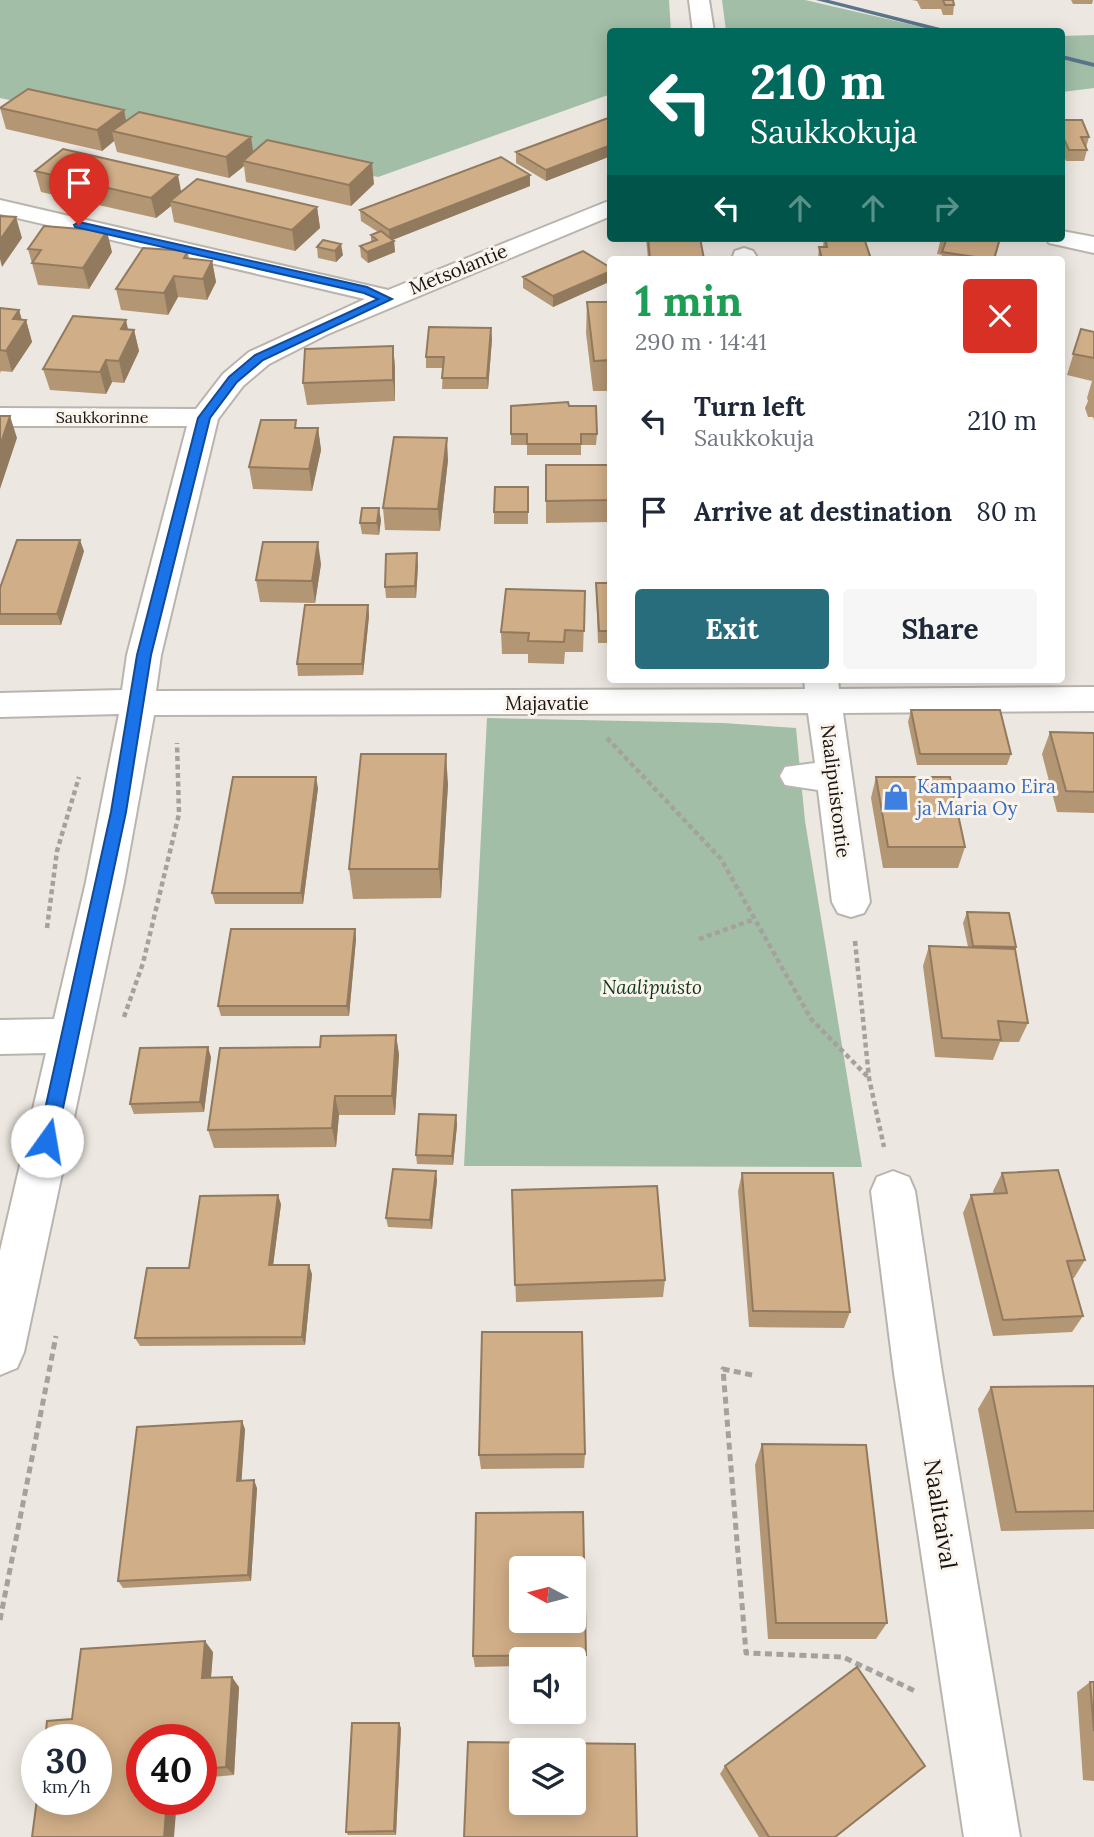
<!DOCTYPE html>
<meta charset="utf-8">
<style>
:root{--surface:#fff;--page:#f6f6f7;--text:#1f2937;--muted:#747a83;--accent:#276d7c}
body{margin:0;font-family:Lora,serif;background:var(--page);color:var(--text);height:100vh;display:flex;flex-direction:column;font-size:26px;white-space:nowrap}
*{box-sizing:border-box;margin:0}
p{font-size:23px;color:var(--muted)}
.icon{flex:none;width:38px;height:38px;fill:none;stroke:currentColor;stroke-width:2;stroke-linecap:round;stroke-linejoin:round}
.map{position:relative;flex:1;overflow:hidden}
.side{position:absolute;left:607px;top:256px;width:458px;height:427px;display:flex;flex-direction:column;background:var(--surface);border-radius:7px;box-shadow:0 4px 18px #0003}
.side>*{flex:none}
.banner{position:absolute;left:607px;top:28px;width:458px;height:214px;border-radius:7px;box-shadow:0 4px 18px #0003;background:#00695c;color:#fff;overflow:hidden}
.needle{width:46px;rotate:277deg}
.fabs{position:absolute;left:509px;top:1556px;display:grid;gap:14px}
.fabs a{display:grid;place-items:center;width:77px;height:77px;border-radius:7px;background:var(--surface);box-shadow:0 4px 18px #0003;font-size:35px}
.speed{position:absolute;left:21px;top:1724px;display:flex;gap:14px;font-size:35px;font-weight:700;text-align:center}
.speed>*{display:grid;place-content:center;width:91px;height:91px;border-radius:50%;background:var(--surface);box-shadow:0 4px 18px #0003;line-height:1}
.speed small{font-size:18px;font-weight:400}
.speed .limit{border:10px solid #d22;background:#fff;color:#111}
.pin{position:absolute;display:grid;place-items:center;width:60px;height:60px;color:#fff;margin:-72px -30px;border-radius:50% 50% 50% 0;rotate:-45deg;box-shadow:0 0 7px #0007}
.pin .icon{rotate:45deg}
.me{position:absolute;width:77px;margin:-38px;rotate:13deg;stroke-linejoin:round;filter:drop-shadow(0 0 5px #0008)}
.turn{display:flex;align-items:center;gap:24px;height:147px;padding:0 28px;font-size:32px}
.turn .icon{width:91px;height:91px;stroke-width:2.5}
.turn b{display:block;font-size:49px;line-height:60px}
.lanes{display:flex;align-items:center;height:66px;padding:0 28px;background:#0003;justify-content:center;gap:35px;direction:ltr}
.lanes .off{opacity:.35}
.round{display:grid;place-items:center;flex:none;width:74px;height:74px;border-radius:7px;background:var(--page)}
.headline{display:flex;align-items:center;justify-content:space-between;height:119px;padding:0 28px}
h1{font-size:42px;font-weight:800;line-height:52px;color:#1e9e55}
.cta{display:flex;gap:14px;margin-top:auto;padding:14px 28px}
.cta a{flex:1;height:80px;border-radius:7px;background:var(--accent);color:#fff;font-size:28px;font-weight:800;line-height:80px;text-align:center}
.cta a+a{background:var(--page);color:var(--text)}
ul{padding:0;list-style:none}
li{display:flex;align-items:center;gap:21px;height:91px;padding:0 28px}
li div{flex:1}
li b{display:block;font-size:26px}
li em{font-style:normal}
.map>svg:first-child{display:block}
.green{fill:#a2bea7}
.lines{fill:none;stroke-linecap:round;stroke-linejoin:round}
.stream{fill:#5a748b;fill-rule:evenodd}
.minor-casing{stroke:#bab4ae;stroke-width:4}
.path-far1{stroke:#a5a19c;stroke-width:4.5;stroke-dasharray:5 3.5;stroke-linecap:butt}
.path{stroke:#a5a19c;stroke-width:5;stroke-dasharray:7 4.5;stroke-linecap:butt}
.minor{fill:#fff;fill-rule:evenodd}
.wall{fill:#b39674}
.shaded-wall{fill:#927a5e}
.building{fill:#d0ae87;stroke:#927a5e;stroke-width:2;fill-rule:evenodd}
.route{fill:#1a73e8;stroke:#114b97;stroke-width:2}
.labels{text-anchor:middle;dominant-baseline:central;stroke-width:6;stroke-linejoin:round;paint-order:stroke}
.far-street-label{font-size:16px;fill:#171513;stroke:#faf4ed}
.street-label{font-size:19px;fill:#171513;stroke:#faf4ed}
.shop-label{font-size:19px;fill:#366cbe;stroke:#faf4ed;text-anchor:start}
.park-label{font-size:19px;font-style:italic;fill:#073919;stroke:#faf4ed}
.near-street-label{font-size:23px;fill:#171513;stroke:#faf4ed}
</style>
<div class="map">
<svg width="1094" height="1837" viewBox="0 0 1094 1837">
<rect width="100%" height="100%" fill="#ece7e0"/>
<path class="green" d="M0 0H669L671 31 611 32V94L378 177 0 98Z
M722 0H805L939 31H726Z
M1094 35V88L1062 92V36Z
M487 718 722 723 796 728 805 821 862 1167 464 1166Z"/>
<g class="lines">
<path class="stream" d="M816 0H829L956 32H941Z
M1062 55 1094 63V67L1062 59Z"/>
<defs>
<path id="minor" d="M689 0H709L714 32H693Z
M0 200 388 290 611 200V216L328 334 269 364 243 386 218 419 161 655 156 691 805 689 804 679H838L839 689 1094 687V711L843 713 870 902 864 913 851 917 838 913 832 902 818 790 785 785 780 776 785 767 815 763 808 713 154 715 124 882 24 1352 17 1368 0 1375V1251L46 1053 0 1054V1020L54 1019 86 882 119 714 0 717V693L122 690 127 655 187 426H0V408L196 409 223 374 249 352 365 299 0 214Z
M1062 231 1094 237V253L1049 243 1046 238H1062Z
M744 248 753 251 758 259H732L735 251Z
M893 1171 909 1177 915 1191 942 1373 1020 1837H964L894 1373 871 1191 877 1177Z"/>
</defs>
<use href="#minor" class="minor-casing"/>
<path class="path-far1" d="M607 738 721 859 811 1019 869 1078
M47 928 57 851 79 777
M699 939 755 919
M855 941 869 1078 884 1147
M124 1017 143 963 179 814 177 743"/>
<path class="path" d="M752 1375 723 1369 746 1653 843 1657 917 1692
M0 1620 56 1336"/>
<use href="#minor" class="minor"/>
</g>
<path class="wall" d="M912 0H953L954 5 953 15H943L941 9H921L917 1Z
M1071 0H1093L1092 4H1073Z
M0 108 124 110 126 121 253 152 374 184 351 206 246 182 244 166 229 178 117 152 114 141 102 151 6 129Z
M611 117V156L546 181 516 163V152Z
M1062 120 1089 137 1086 148 1087 150 1084 161H1066L1062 152Z
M35 171 181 192 317 207 320 228 295 251 174 222 171 206 156 218 41 192Z
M530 186 392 240 394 241 395 252 368 263 361 257 360 246 371 242V235L378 232 361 221 360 210Z
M646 238H700L704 259H648Z
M824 238H864L871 259H818L819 247H823Z
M941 238H1001L995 259H941L942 255 937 254Z
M323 240 343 255 336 262 318 258 317 247Z
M28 249 112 252 89 289 38 285Z
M188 251 189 259 212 261 216 282 207 300 178 297 168 315 121 310 116 289Z
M611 268V281L553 307 523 288V277Z
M587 302H611V391H593L586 333Z
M0 308 19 310 22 320H26L32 342 12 372 1 371 0 373Z
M1081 329 1094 332V420L1093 417H1088L1085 408 1088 401 1087 398 1092 381 1067 375Z
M128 330H134L139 351 124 383 112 382 106 394 50 390 43 369Z
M492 339 488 389H442L443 368H426V357Z
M393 346 395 367V401L307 405 303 383Z
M511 406H569L597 434 596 445H581V455H527V445H511Z
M297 428H318L321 450 312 491 253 489 249 467Z
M448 460 440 531 385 530 383 508Z
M546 465H611V522L546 523Z
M528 487V524H494V512Z
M381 520 379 535 362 534 360 523Z
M84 551 61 625H0V588Z
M321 564 315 603 260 602 256 580Z
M418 565 416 598H386L385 587Z
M596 583H611V643H598Z
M585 591 583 652H565L564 664 528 663V654H502L501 632Z
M368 605 369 616 363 675 298 676 297 664Z
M911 710 1011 754 1007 765H917L908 722Z
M1050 732 1094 733V813L1057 812 1042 754Z
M876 777 965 847 958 868H883L871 798Z
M448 784 441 898 353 899 349 869Z
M318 788 303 904H215L212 893Z
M967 912 1016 947 1015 950 1028 1023 1019 1042H1000L993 1060 935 1057 923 966 929 946 968 947 963 923Z
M355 929 356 939 349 1016H221L218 1006Z
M396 1035 399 1055 395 1115H339L336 1147 214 1148 208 1130 320 1047Z
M211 1057 204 1112 134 1114 130 1104Z
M456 1115 457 1125 453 1165 417 1164 416 1155Z
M742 1173 850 1312 844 1328 749 1327 738 1191Z
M1002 1173 1085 1260 1074 1278H1072L1083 1316 1072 1332 993 1336 963 1213 971 1195 994 1194 993 1191Z
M437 1180 432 1229 388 1227 386 1218Z
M512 1190 665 1280 663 1297 516 1302Z
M281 1204 273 1265 312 1274 305 1345 140 1346 135 1338 189 1268Z
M1094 1386V1529L1001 1531 978 1409 991 1387Z
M245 1429 241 1481 257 1488 251 1581 123 1588 118 1581Z
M762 1444 887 1623 876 1639H768L755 1465Z
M585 1454 584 1468 481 1469 479 1455Z
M213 1652 211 1678 239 1687 234 1775 201 1778V1740H142L72 1719Z
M586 1655 585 1665 574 1666V1659H522V1666L475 1667 473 1656Z
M1090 1682H1094V1781L1083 1780 1077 1692Z
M401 1728 396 1835H348L346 1832Z
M725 1766 916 1774 836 1837H759L720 1774Z"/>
<path class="shaded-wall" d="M124 110 128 131H112L114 141 102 151 97 130Z
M251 137 254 157 243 161 244 166 229 178 226 157Z
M611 145V156L546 181V170Z
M372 163 374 184 351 206 349 185Z
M178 175 182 196 170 201 171 206 156 218 151 198Z
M530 175V186L390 241 389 230Z
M317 207 320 228 295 251 292 230Z
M16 217 22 238 2 267 0 259V240Z
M107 231 112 252 89 289 83 268Z
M394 241 395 252 368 263 367 252Z
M341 244 343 255 336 262 335 251Z
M212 261 216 282 207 300 203 279Z
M611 271V281L553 307V296Z
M174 276 178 297 168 315 164 293Z
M19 310 23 325 26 320 32 342 12 372 6 351 13 319Z
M126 320 130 338 134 330 139 351 124 383 119 361 121 329Z
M491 328 492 339 488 389 487 378Z
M393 346 395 367V401L393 380Z
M106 360 112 382 106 394 100 372Z
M10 416 17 438 0 489V446Z
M318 428 321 450 312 491 309 469Z
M447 438 448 460 440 531 438 509Z
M379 508 381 520 379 535 377 523Z
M80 540 84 551 61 625 57 614Z
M318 542 321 564 315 603 312 581Z
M417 553 418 565 416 598 415 586Z
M368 605 369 616 363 675 362 664Z
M446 754 448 784 441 898 439 869Z
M316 777 318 788 303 904 301 893Z
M355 929 356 939 349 1016 347 1006Z
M396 1035 399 1055 395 1115 392 1096Z
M208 1047 211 1057 204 1112 200 1102Z
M335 1096 339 1115 336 1147 332 1128Z
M456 1115 457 1125 453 1165 452 1156Z
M436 1171 437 1180 432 1229 430 1220Z
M278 1195 281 1204 272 1274 269 1265Z
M309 1265 312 1274 305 1345 302 1337Z
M242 1421 245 1429 241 1489 237 1481Z
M254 1480 257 1488 251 1581 248 1575Z
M205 1641 213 1652 210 1688 202 1678Z
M232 1677 239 1687 234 1775 226 1767Z
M399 1723 401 1728 396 1835 394 1831Z
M925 1766 836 1837H835Z
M167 1799H177L174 1837H164Z"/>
<path class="building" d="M943 0H953L954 5H945Z
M28 89 124 110 97 130 0 108Z
M139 112 251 137 226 157 112 131Z
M611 117V145L546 170 516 152Z
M1062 120H1082L1089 137H1081L1087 150H1069L1062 135Z
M267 140 372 163 349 185 243 161Z
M63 149 178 175 151 198 35 171Z
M501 157 530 175 389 230 360 210Z
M197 179 317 207 292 230 170 201Z
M0 216 16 217 0 240Z
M44 226 107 231 83 268 32 263 41 250 28 249Z
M381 231 394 241 367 252 360 246 377 240 371 235Z
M648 238H700L704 259H650Z
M825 238H864L871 259H822L819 247H827Z
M947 238H1000L994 259H988L942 252Z
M323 240 341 244 335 251 317 247Z
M143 248 188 251 184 258 212 261 203 279 174 276 164 293 116 289Z
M583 251 611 268V271L553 296 523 277Z
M587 302H611V360L594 361Z
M0 308 19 310 13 319 26 320 6 351 0 350Z
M73 316 126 320 121 329 134 330 119 361 106 360 100 372 43 369Z
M429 327 491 328 487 378H442L444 357H426Z
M1081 329 1094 332V358L1073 354Z
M393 346V380L303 383 305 349Z
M568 402 569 406H596L597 434H581V444H527V434H511V406Z
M0 416H10L0 446Z
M261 420H296L295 428H318L309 469 249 467Z
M394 437 447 438 438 509 383 508Z
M546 465H611V500L546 501Z
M495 487H528V512H494Z
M362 508H379L377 523H360Z
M17 540H80L57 614H0V588Z
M263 542H318L312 581 256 580Z
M417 553 415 586 385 587 386 554Z
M596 583H611V631H599Z
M506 589 585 591 584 631 565 630 564 642 528 641 529 633 501 632Z
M305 605H368L362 664H297Z
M911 710H1000L1011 754H920Z
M1050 732 1094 733V792L1066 791Z
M361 754H446L439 869H349Z
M233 777H316L301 893H212Z
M876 777H950L965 847H888Z
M967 912 1009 913 1016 947 973 946Z
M231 929H355L347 1006H218Z
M929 946 1015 949 1028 1023 998 1021 1001 1040 942 1038Z
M396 1035 392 1096H335L332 1128 208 1130 220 1048 320 1047 321 1036Z
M208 1047 200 1102 130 1104 140 1048Z
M419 1114 456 1115 452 1156 416 1155Z
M393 1169 436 1171 430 1220 386 1218Z
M1058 1170 1085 1260 1067 1261 1083 1316 1003 1320 971 1195 1007 1193 1002 1173Z
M742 1173H833L850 1312 753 1311Z
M657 1186 665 1280 515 1285 512 1190Z
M278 1195 269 1265H309L302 1337 135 1338 147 1268H189L200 1196Z
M482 1332H582L585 1454 479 1455Z
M1094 1386V1511L1016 1512 991 1387Z
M242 1421 237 1481 254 1480 248 1575 118 1581 137 1427Z
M762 1444 866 1445 887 1623H776Z
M583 1512 586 1655 473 1656 476 1513ZM522 1568H574V1620H522Z
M205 1641 202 1678 232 1677 226 1767 201 1769V1740H142V1799H167L164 1837H32L37 1799H96V1740H45L47 1721 72 1719 81 1649Z
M857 1667 925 1766 835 1837H769L725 1766Z
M1090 1682H1094V1731Z
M352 1723H399L394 1831 346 1832Z
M468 1742 635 1744 637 1837H464ZM522 1750H574V1802H522Z"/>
<path class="route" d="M79 222 367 287 392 299 263 360 237 382 210 418 151 655 126 812 56 1141 47 1149 38 1141 111 812 137 655 198 418 229 377 255 355 378 299 364 293 75 227 74 225Z"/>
<defs>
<symbol id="shop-bare" viewBox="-9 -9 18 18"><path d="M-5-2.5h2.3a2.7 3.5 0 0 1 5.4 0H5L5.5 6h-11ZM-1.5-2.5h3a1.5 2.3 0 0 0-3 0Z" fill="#3f7fe0" stroke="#faf4ed" stroke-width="2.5" paint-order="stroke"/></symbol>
</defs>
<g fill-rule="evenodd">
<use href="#shop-bare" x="877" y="778" width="38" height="38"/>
</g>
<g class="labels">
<g class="far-street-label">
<text x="102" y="417">Saukkorinne</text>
</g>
<g class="street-label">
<text transform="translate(458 269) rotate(-22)">Metsolantie</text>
<text x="547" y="703">Majavatie</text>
<text transform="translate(836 791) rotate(83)">Naalipuistontie</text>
</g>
<g class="shop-label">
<text x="917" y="786">Kampaamo Eira<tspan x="917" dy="22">ja Maria Oy</tspan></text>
</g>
<g class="park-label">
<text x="652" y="987">Naalipuisto</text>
</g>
<g class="near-street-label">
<text transform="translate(941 1514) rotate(81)">Naalitaival</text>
</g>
</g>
</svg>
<div class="fabs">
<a><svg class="needle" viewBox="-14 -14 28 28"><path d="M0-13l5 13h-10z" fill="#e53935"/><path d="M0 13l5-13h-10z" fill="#747a83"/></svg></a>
<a><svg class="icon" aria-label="sound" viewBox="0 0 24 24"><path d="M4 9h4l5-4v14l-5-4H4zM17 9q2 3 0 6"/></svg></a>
<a><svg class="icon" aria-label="layers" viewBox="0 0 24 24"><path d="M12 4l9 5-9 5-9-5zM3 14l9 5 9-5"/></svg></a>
</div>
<div class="speed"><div>30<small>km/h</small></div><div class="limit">40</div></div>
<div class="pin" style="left:79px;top:225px;background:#d93025"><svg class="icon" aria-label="arrive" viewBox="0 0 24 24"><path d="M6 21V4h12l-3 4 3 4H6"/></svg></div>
<svg class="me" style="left:47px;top:1141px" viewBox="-20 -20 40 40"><circle r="19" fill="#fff"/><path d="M0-13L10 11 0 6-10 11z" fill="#1a73e8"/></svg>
<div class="banner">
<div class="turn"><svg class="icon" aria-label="left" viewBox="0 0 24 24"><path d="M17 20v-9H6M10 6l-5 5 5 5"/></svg><div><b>210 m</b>Saukkokuja</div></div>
<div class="lanes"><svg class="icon" aria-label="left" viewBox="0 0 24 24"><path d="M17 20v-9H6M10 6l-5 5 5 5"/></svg><svg class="icon off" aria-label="ahead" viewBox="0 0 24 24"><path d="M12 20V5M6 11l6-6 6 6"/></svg><svg class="icon off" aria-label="ahead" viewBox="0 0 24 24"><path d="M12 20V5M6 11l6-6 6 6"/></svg><svg class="icon off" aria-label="right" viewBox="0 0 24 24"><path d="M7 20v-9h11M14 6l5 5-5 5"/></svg></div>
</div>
<section class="side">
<div class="headline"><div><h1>1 min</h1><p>290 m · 14:41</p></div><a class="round" style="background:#d93025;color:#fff"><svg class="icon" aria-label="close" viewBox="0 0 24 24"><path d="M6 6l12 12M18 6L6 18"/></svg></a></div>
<ul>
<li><svg class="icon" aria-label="left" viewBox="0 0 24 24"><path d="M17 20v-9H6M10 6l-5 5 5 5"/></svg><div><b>Turn left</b><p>Saukkokuja</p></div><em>210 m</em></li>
<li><svg class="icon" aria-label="arrive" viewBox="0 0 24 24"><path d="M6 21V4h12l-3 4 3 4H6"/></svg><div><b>Arrive at destination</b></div><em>80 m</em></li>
</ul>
<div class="cta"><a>Exit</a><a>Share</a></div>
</section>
</div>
